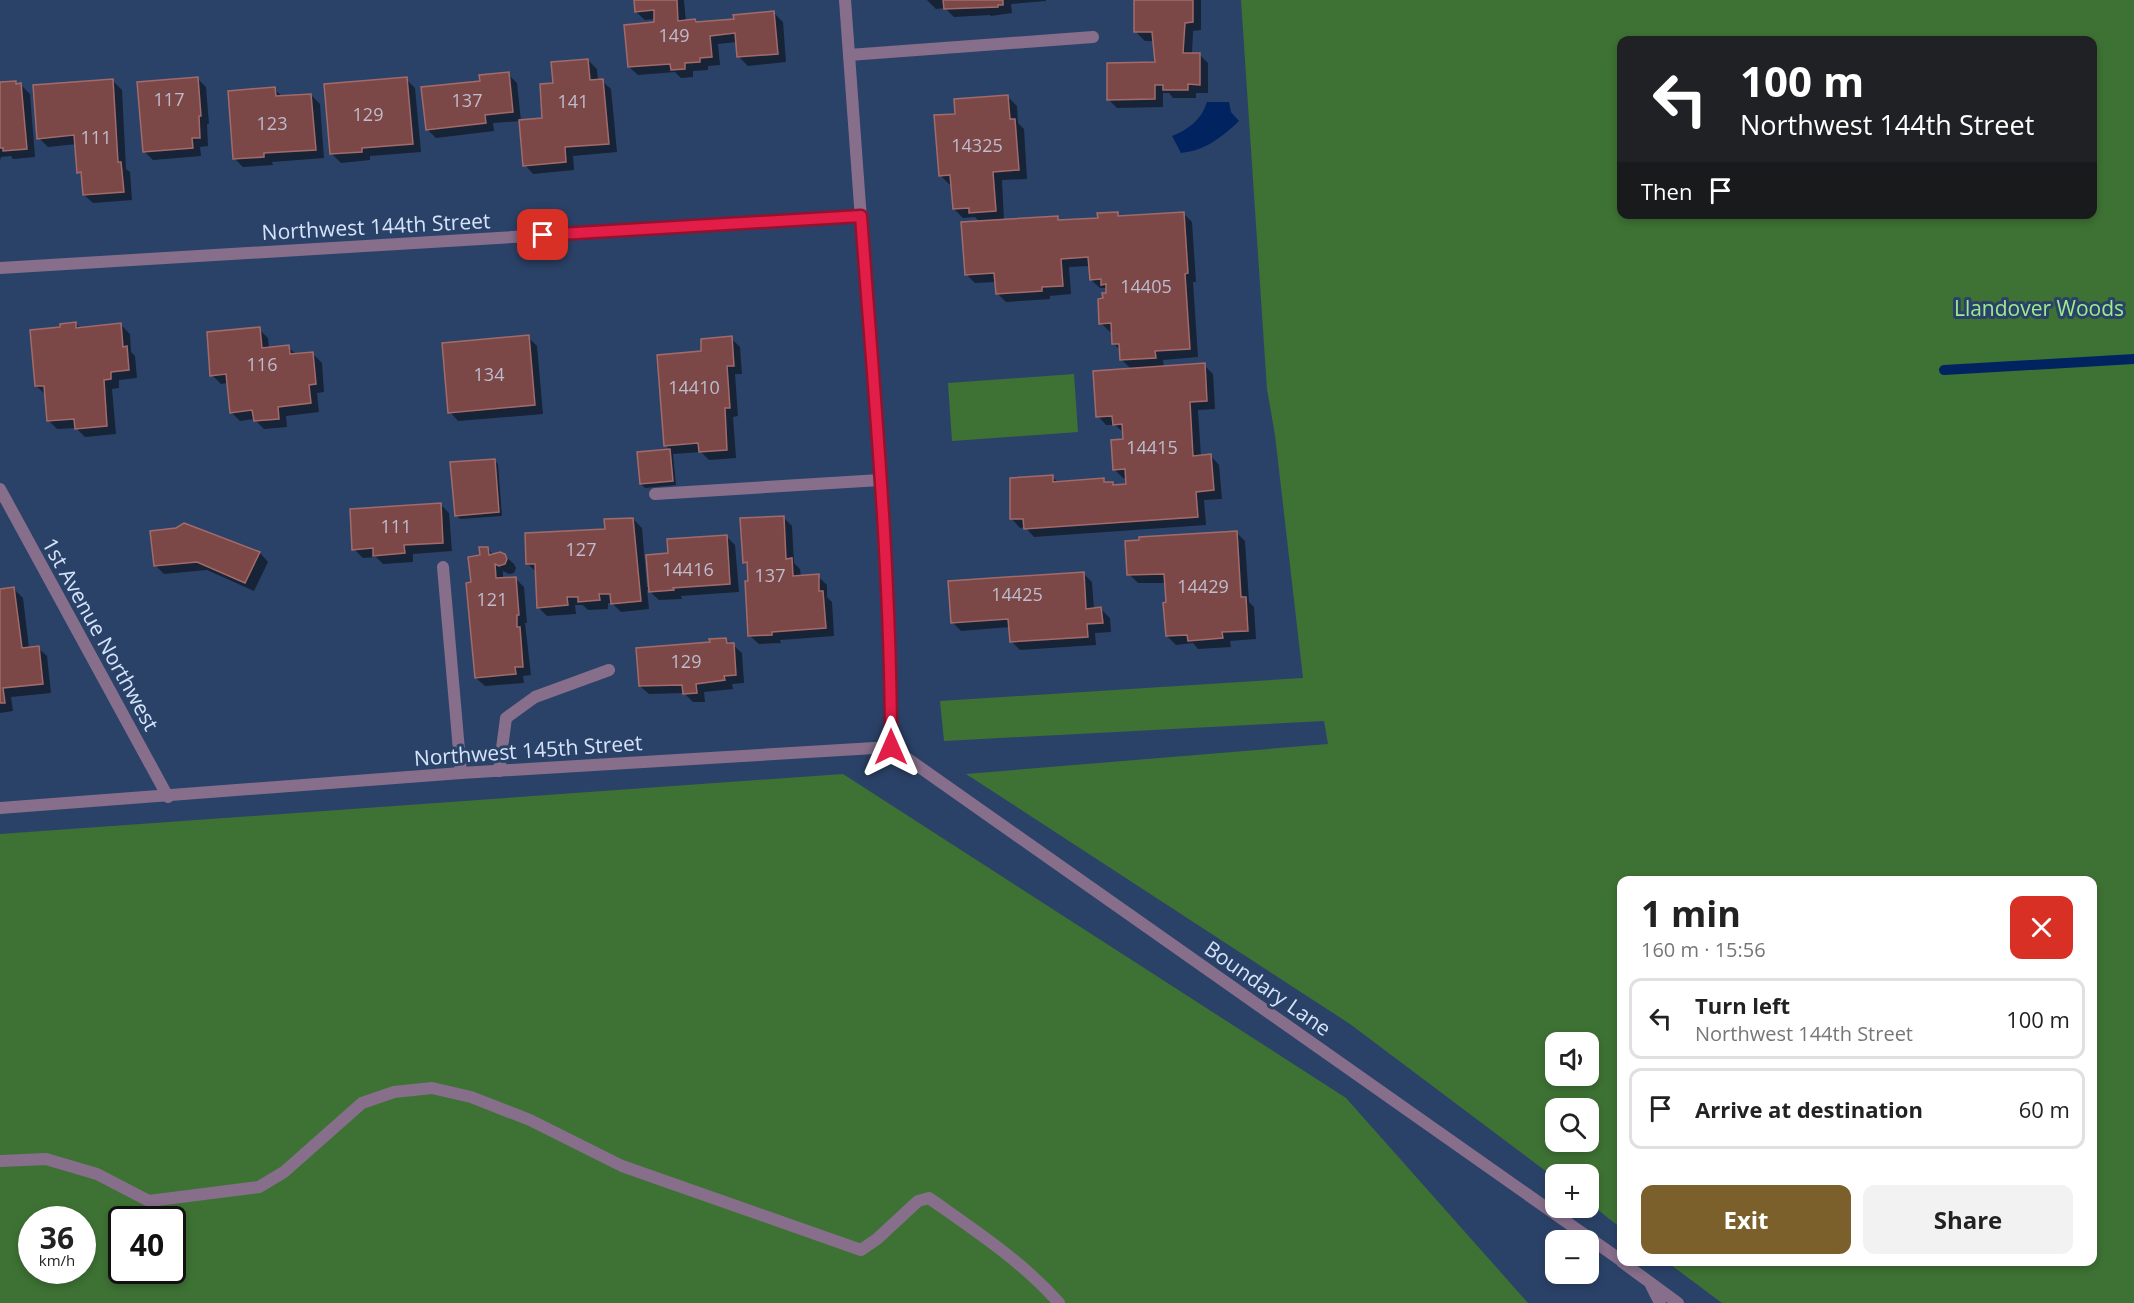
<!DOCTYPE html>
<meta charset="utf-8">
<style>
:root{--surface:#fff;--page:#f2f2f2;--text:#222;--muted:#767676;--line:#e0e0e0;--accent:#7b602b}
body{margin:0;font-family:"Open Sans",sans-serif;background:var(--page);color:var(--text);height:100vh;display:flex;flex-direction:column;font-size:22px;white-space:nowrap}
*{box-sizing:border-box;margin:0}
p{font-size:20px;color:var(--muted)}
.icon{flex:none;width:33px;height:33px;fill:none;stroke:currentColor;stroke-width:2;stroke-linecap:round;stroke-linejoin:round}
.map{position:relative;flex:1;overflow:hidden}
.panel{position:absolute;left:1617px;top:876px;width:480px;height:390px;display:flex;flex-direction:column;background:var(--surface);border-radius:12px;box-shadow:0 3px 9px #0003}
.panel>*{flex:none}
.hud{position:absolute;left:1617px;top:36px;width:480px;height:183px;border-radius:12px;box-shadow:0 3px 9px #0003;background:#202124;color:#fff;overflow:hidden}
.tools{position:absolute;left:1545px;top:1032px;display:grid;gap:12px}
.tools a{display:grid;place-items:center;width:54px;height:54px;border-radius:12px;background:var(--surface);box-shadow:0 3px 9px #0003;font-size:30px}
.speed{position:absolute;left:18px;top:1206px;display:flex;gap:12px;font-size:30px;font-weight:700;text-align:center}
.speed>*{display:grid;place-content:center;width:78px;height:78px;border-radius:50%;background:var(--surface);box-shadow:0 3px 9px #0003;line-height:1}
.speed small{font-size:15px;font-weight:400}
.speed .limit{border:3px solid #111;border-radius:9px;background:#fff;color:#111}
.pin{position:absolute;display:grid;place-items:center;width:51px;height:51px;color:#fff;margin:-26px;border-radius:12px;box-shadow:0 3px 9px #0006}
.me{position:absolute;width:66px;margin:-33px;rotate:0deg;stroke-linejoin:round;filter:drop-shadow(0 0 4px #0008)}
.turn{display:flex;align-items:center;gap:21px;height:126px;padding:0 24px;font-size:27px}
.turn .icon{width:78px;height:78px;stroke-width:2.5}
.turn b{display:block;font-size:42px;line-height:51px}
.then{display:flex;align-items:center;height:57px;padding:0 24px;background:#0003;gap:12px;font-size:22px}
.round{display:grid;place-items:center;flex:none;width:63px;height:63px;border-radius:12px;background:var(--page)}
.overview{display:flex;align-items:center;justify-content:space-between;height:102px;padding:0 24px}
h1{font-size:36px;font-weight:700;line-height:45px}
.button{display:flex;gap:12px;margin-top:auto;padding:12px 24px}
.button a{flex:1;height:69px;border-radius:12px;background:var(--accent);color:#fff;font-size:24px;font-weight:700;line-height:69px;text-align:center}
.button a+a{background:var(--page);color:var(--text)}
ul{padding:0;list-style:none}
li{display:flex;align-items:center;gap:18px;height:81px;margin:0 12px 9px;padding:0 12px;border:3px solid var(--line);border-radius:12px}
li div{flex:1}
li b{display:block;font-size:22px}
li em{font-style:normal}
.map>svg:first-child{display:block}
.green{fill:#3e7234;fill-rule:evenodd}
.water{fill:#012461}
.shadow{fill:#0007}
.lines{fill:none;stroke-linecap:round;stroke-linejoin:round}
.stream{stroke:#012461;stroke-width:10}
.building{fill:#7b4847;stroke:#a26b6a;stroke-width:1.5}
.service{stroke:#876f8c;stroke-width:12}
.minor{stroke:#876f8c;stroke-width:12}
.tertiary{stroke:#876f8c;stroke-width:12}
.route-casing{stroke:#92132f;stroke-width:15}
.route{stroke:#e11d48;stroke-width:10}
.labels{text-anchor:middle;dominant-baseline:central;stroke-width:6;stroke-linejoin:round;paint-order:stroke}
.number-label{font-size:18px;fill:#bebccd}
.street-label{font-size:21px;fill:#d5e3fa;stroke:#2b4268}
.park-label{font-size:21px;fill:#9deb8e;stroke:#2b4268}
</style>
<div class="map">
<svg width="2134" height="1303" viewBox="0 0 2134 1303">
<rect width="100%" height="100%" fill="#2b4268"/>
<path class="green" d="M1241 0H2134V1303H1722L1667 1262H2092V880H1622L1621 1228 1589 1203 1588 1174H1556L1555 1178 1350 1024 966 774 1328 744 1324 721 944 741 940 701 1303 678 1275 435 1267 389ZM1622 40H2092V214H1622ZM1588 1042V1076H1556V1042ZM1588 1108V1142H1556V1108Z
M1074 374 1078 432 952 441 948 383Z
M843 774 1346 1098 1528 1303H0V834ZM32 1220H82V1270H32ZM122 1220H172V1270H122Z"/>
<path class="water" d="M1207 102H1229L1231 112 1239 121C1221 138 1206 150 1181 153L1172 136C1188 130 1202 119 1207 102Z"/>
<path class="shadow" d="M635 0H684L686 22 695 21 698 23 736 20 774 13 783 22 786 62 748 66 739 57 737 42 718 44 720 65 708 66V70L693 71V77L681 78 675 72 638 75 629 67 656 23V19L645 20 636 12Z
M927 0H1046V1L1011 4 1012 13 991 16 990 15 954 17 945 8 936 9Z
M1150 0H1201V30L1193 31 1192 54H1199L1208 63V93H1196V98H1173L1169 93H1163V107L1117 108 1108 99 1156 64 1154 41H1145L1136 32Z
M588 60 597 69 598 81H602L611 89 617 152 573 156 574 170 533 174 525 165 521 121 493 123 494 131 436 138 427 129 481 83 508 74 517 83 521 121 544 120 555 84Z
M197 78 206 87 209 124H207L208 146 200 147 201 156 153 160 144 151Z
M406 79 415 88 421 152 370 156V160L341 163 332 154Z
M113 81 122 90 126 169 130 172 132 200 93 203 84 195 82 175 79 172 77 144 48 147 39 138Z
M15 82 21 85 30 94 35 157 13 159 11 156 1 157 0 161V84Z
M274 89 283 97 311 95 320 104 324 158 272 162 273 165 243 167 234 158Z
M1008 97 1017 106 1018 123 1024 129 1027 179 1002 180 1004 221 1057 217 1062 222 1099 219 1118 214 1121 217 1183 213 1192 222 1196 282H1193L1198 357 1163 360 1164 368 1204 365 1213 374 1215 409 1198 410 1201 457 1211 456 1219 465 1222 499 1204 500 1206 525 1034 537 1025 527 1020 528 1012 519 1052 477 1059 483 1103 480 1107 484 1112 483 1115 486 1127 485V478H1123L1114 469 1124 441V433L1115 425H1106L1098 416 1132 370 1122 360 1121 351 1114 344 1113 332H1110L1101 323 1104 300 1108 295V288H1100L1091 280 1090 266 1069 267 1071 294 1050 296V299L1006 302 997 293 996 282 975 283 966 274 981 223 975 217 963 218 954 209 952 184H949L940 175 957 115Z
M75 323 81 329 121 325 130 334 131 352 135 356 137 378 119 380V388L112 389 116 434 85 437 76 428 57 429 48 420 46 395 36 386 62 328Z
M259 329 268 338 269 348 288 347 297 355 313 354 322 363 324 392 317 393 319 412 286 416 287 427 264 429 254 419 240 421 231 412 228 383 221 384 212 375Z
M528 337 537 346 543 414 458 421 450 412Z
M731 338 740 347 742 374H735L738 416 733 417 736 458 709 460 701 452 673 454 676 485 645 488 641 484 638 454 670 450 665 445 703 353Z
M494 460 498 464 502 516 460 519 456 515Z
M440 504 449 513 452 551 413 554V562L383 564 376 557 363 558 354 549Z
M783 517 792 526 794 563 800 569 801 577 818 576 827 585V597L832 602 834 636 780 640 781 643 759 644 750 636 749 566 744 562Z
M633 519 642 528 647 587H650L669 555 727 537 735 545 739 592 681 596 682 599 659 600 647 589 649 609 621 612 612 603H608V609L588 610 583 605H575L576 614 547 616 538 607 537 573 528 564Z
M184 524 260 553 268 562 254 591 207 570 164 574 155 565 177 529Z
M1236 532 1245 541 1249 602 1254 607 1256 639 1230 641 1231 647 1198 649 1193 643 1176 645 1167 636 1166 583H1138L1129 574Z
M488 549 494 555H504L514 564 516 568 514 573 509 574 503 571V579L515 578 524 587 527 623H525L531 675 523 676 524 683 485 686 476 678 473 583 482 557Z
M1083 573 1092 582 1094 610 1101 609 1110 618 1111 632 1095 633 1096 645 1020 650 1011 641 1010 627 961 631 952 622Z
M14 589 23 598 29 648H38L47 656 51 693 11 697 13 711 0 713V590Z
M726 639 742 653 744 683 732 684 733 689 704 692 705 702H693L684 693 649 694 640 686 712 643Z"/>
<g class="lines">
<path class="stream" d="M1944 370 2134 359"/>
</g>
<path class="building" d="M634 0H677L678 21 695 19 696 22 734 19 733 15 774 11 778 54 737 57 735 33 710 36 712 57 700 58V62L685 63V69L671 70 670 64 628 67 624 25 654 22V10L635 12Z
M943 0H1003V5H998V7L944 9Z
M1134 0H1193V22L1185 23 1183 53H1200V85L1188 84V90H1163V85H1155V99L1107 100V63L1155 62 1152 32H1134Z
M588 59 590 80 603 79 609 144 565 147 566 162 523 166 519 120 542 118 540 84 553 83 551 62Z
M509 72 513 112 485 115 486 123 426 130 421 87 480 81 479 75Z
M198 77 201 116H199L200 138H192L193 148 143 152 137 82Z
M407 77 413 144 362 148V152L330 154 324 84Z
M113 79 118 162H121L124 192 83 195 81 172 77 173 74 135 37 139 33 85Z
M16 81V84L21 83 27 149 3 151V148H0V82Z
M275 87 276 96 311 94 316 150 264 153V157L233 159 228 91Z
M1008 95 1010 119H1015L1019 170 993 172 996 211 969 213V208L953 209 950 175 939 176 934 115 955 114 954 99Z
M1118 212V216L1184 212 1188 273 1185 274 1190 349 1155 351 1156 358 1120 360 1119 344H1112L1111 323 1099 324 1098 299 1103 298 1102 293H1106V284L1101 285V279L1090 280 1088 257 1061 259 1063 286 1042 287V291L996 294 994 273 965 275 961 222 1058 216V220L1098 218 1097 213Z
M76 322V328L121 323 123 347 127 346 129 370 111 372V379L104 380 107 426 75 429 74 419 47 421 44 386H35L30 330 60 327V324Z
M260 327 262 348 289 345 290 354 313 352 316 384 309 385 311 403 278 407 279 419 254 421 252 410 230 413 226 374 210 376 207 332Z
M529 335 535 405 448 413 442 343Z
M732 336 734 366H727L730 408H725L727 450 699 452 698 443 664 446 657 355 701 351V339Z
M1205 363 1207 401 1190 402 1193 456 1211 454 1214 490 1196 492 1198 517 1024 529 1023 519H1010V478L1053 475V482L1104 478V482H1113V485L1126 484 1125 469 1113 470 1111 440 1123 439 1122 424 1113 425 1112 416 1096 417 1093 371Z
M670 449 673 481 640 484 637 452Z
M495 459 499 512 455 516 450 462Z
M441 503 443 543 404 545 405 553 373 556V548L352 550 350 509Z
M784 516 786 559 792 558 793 576 819 574V591H823L826 628 772 632V635L748 636 745 581H748L747 562 743 563 740 518Z
M633 518 641 601 611 604 610 594H599L600 600 578 602V597H567L568 605 537 608 535 564H526L525 533 605 529 604 519Z
M184 523 260 552 245 583 197 562 154 566 150 531 176 528Z
M1237 531 1241 597H1246L1248 631 1222 632 1223 638 1188 641 1187 635 1166 636 1163 603 1166 602 1164 574 1127 575 1125 541 1139 540V537Z
M727 535 730 584 673 588 674 590 649 592 646 555 668 553 667 539Z
M479 547H488L489 555 500 552 505 554 507 559 505 564 499 566 495 564 496 578 516 577 519 615H517V627H520L523 667H515L516 674 475 678 466 583 471 582 468 557 480 555Z
M1084 572 1086 609 1101 607 1103 623 1087 624 1088 637 1010 642 1008 619 951 623 948 581Z
M14 587 22 648 39 646 43 684 3 688 5 703H0V589Z
M726 638 727 643H734L736 675 724 676 725 680 696 684 697 693 683 694 682 685 639 686 636 648 710 642 709 639Z"/>
<g class="lines">
<path class="service" d="M849 55 1093 37
M655 494 880 480
M443 567 461 773
M499 771 506 718 535 697 609 670
M0 1161 46 1159 97 1174 149 1201 259 1187 284 1172 362 1103 394 1092 432 1088 471 1097 530 1120 622 1166 861 1250 877 1239 918 1201 929 1198C974 1230 1022 1261 1059 1303"/>
<path class="minor" d="M0 268 862 216
M0 489 168 797
M891 747 1622 1261
M1622 1262 1678 1303
M1651 1285 1660 1303"/>
<path class="tertiary" d="M0 808 461 773 891 747V668L880 480 845 0"/>
</g>
<g class="lines">
<defs>
<path id="route" d="M543 235 861 216C874 392 891 570 891 747"/>
</defs>
<use href="#route" class="route-casing"/>
<use href="#route" class="route"/>
</g>
<g class="labels">
<g class="number-label">
<text x="674" y="35">149</text>
<text x="169" y="99">117</text>
<text x="467" y="100">137</text>
<text x="573" y="101">141</text>
<text x="368" y="114">129</text>
<text x="272" y="123">123</text>
<text x="96" y="137">111</text>
<text x="977" y="145">14325</text>
<text x="1146" y="286">14405</text>
<text x="262" y="364">116</text>
<text x="489" y="374">134</text>
<text x="694" y="387">14410</text>
<text x="1152" y="447">14415</text>
<text x="396" y="526">111</text>
<text x="581" y="549">127</text>
<text x="688" y="569">14416</text>
<text x="770" y="575">137</text>
<text x="1203" y="586">14429</text>
<text x="1017" y="594">14425</text>
<text x="492" y="599">121</text>
<text x="686" y="661">129</text>
</g>
<g class="street-label">
<text transform="translate(376 226) rotate(-3)">Northwest 144th Street</text>
<text transform="translate(101 634) rotate(61)">1st Avenue Northwest</text>
<text transform="translate(528 750) rotate(-4)">Northwest 145th Street</text>
<text transform="translate(1268 988) rotate(35)">Boundary Lane</text>
</g>
<g class="park-label">
<text x="2039" y="308">Llandover Woods</text>
</g>
</g>
</svg>
<div class="tools">
<a><svg class="icon" aria-label="sound" viewBox="0 0 24 24"><path d="M4 9h4l5-4v14l-5-4H4zM17 9q2 3 0 6"/></svg></a>
<a><svg class="icon" aria-label="search" viewBox="0 0 24 24"><circle cx="10" cy="10" r="6"/><path d="M15 15l6 6"/></svg></a>
<a>+</a>
<a>−</a>
</div>
<div class="speed"><div>36<small>km/h</small></div><div class="limit">40</div></div>
<div class="pin" style="left:543px;top:235px;background:#d93025"><svg class="icon" aria-label="arrive" viewBox="0 0 24 24"><path d="M6 21V4h12l-3 4 3 4H6"/></svg></div>
<svg class="me" style="left:891px;top:747px" viewBox="-20 -20 40 40"><path d="M0-17L14 15 0 8-14 15z" fill="#e11d48" stroke="#fff" stroke-width="4"/></svg>
<div class="hud">
<div class="turn"><svg class="icon" aria-label="left" viewBox="0 0 24 24"><path d="M17 20v-9H6M10 6l-5 5 5 5"/></svg><div><b>100 m</b>Northwest 144th Street</div></div>
<div class="then">Then<svg class="icon" aria-label="arrive" viewBox="0 0 24 24"><path d="M6 21V4h12l-3 4 3 4H6"/></svg></div>
</div>
<section class="panel">
<div class="overview"><div><h1>1 min</h1><p>160 m · 15:56</p></div><a class="round" style="background:#d93025;color:#fff"><svg class="icon" aria-label="close" viewBox="0 0 24 24"><path d="M6 6l12 12M18 6L6 18"/></svg></a></div>
<ul>
<li><svg class="icon" aria-label="left" viewBox="0 0 24 24"><path d="M17 20v-9H6M10 6l-5 5 5 5"/></svg><div><b>Turn left</b><p>Northwest 144th Street</p></div><em>100 m</em></li>
<li><svg class="icon" aria-label="arrive" viewBox="0 0 24 24"><path d="M6 21V4h12l-3 4 3 4H6"/></svg><div><b>Arrive at destination</b></div><em>60 m</em></li>
</ul>
<div class="button"><a>Exit</a><a>Share</a></div>
</section>
</div>
